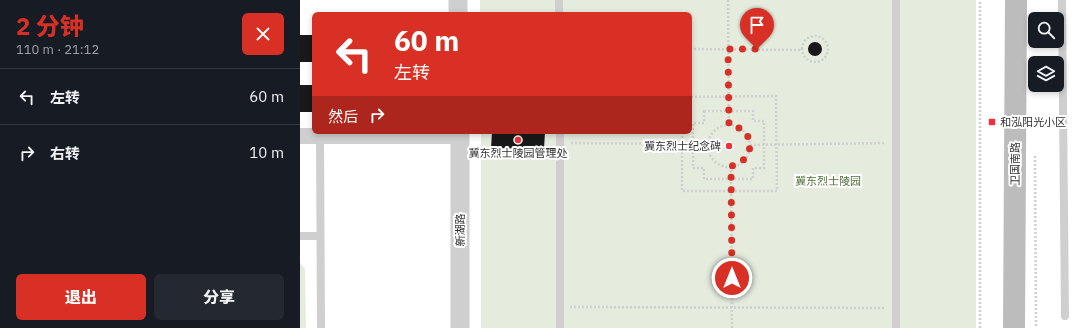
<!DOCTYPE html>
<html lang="zh">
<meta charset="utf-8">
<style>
:root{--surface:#171b24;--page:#242831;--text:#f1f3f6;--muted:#9ea1a6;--line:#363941;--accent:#d93025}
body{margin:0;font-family:"IBM Plex Sans","Noto Sans SC",sans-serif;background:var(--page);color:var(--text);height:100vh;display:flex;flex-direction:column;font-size:15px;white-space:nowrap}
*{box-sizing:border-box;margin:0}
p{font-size:13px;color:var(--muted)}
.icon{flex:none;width:22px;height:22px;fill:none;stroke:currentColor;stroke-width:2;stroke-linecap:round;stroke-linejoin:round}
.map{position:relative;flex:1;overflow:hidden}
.drawer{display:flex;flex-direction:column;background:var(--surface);width:300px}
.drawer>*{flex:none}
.hud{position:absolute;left:12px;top:12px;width:380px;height:122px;border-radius:6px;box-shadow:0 2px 6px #0003;background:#d93025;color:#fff;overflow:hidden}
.fabs{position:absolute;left:728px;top:12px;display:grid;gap:8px}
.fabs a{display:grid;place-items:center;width:36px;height:36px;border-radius:6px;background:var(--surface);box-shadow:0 2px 6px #0003;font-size:20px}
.pin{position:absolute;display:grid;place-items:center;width:34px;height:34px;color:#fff;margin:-41px -17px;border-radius:50% 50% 50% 0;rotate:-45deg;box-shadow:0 0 4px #0007}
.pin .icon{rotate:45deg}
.me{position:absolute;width:44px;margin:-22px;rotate:0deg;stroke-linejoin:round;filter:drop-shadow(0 0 3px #0008)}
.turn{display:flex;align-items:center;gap:14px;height:84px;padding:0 16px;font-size:18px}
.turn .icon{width:52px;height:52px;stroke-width:2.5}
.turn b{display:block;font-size:28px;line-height:34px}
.then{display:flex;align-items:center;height:38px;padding:0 16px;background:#0003;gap:8px;font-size:15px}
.round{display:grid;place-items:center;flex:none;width:42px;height:42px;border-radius:6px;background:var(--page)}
.headline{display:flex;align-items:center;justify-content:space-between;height:68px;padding:0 16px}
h1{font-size:24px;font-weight:800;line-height:30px;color:var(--accent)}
.primary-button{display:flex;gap:8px;margin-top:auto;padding:8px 16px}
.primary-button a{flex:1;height:46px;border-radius:6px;background:var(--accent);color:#fff;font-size:16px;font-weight:800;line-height:46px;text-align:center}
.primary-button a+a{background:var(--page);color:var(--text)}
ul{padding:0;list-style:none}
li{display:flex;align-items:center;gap:12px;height:56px;padding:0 16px;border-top:1px solid var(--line)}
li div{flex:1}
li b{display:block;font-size:15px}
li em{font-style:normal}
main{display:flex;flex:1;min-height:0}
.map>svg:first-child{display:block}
.green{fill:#e5ecde}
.building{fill:#191919}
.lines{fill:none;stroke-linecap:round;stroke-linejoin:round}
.path{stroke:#cfcfcf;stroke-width:2.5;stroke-dasharray:2 2;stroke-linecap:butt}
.service{stroke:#cfcfcf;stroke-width:8}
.minor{stroke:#cfcfcf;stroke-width:16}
.tertiary{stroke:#cfcfcf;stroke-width:19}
.secondary{stroke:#bcbcbc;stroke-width:22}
.route{stroke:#d93025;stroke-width:7;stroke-dasharray:0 12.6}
.poi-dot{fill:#ea343d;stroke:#fff;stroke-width:1.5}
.labels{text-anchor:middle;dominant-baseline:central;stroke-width:4;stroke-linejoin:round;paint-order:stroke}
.poi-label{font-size:11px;fill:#323232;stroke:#fff;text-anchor:start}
.street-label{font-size:11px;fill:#323232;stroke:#fff}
.park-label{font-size:11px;fill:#54703d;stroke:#fff}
</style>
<main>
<section class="drawer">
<div class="headline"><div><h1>2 分钟</h1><p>110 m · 21:12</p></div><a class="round" style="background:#d93025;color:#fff"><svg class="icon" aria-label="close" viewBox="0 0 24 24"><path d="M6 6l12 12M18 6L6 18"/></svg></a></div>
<ul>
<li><svg class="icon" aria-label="left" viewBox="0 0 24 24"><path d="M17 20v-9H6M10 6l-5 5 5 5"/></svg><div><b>左转</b></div><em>60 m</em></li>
<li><svg class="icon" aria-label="right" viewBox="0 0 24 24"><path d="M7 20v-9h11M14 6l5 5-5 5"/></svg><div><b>右转</b></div><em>10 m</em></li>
</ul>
<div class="primary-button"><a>退出</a><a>分享</a></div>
</section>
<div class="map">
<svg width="776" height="328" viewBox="0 0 776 328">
<rect width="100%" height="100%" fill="#fff"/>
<path class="green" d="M180 0H676V328H181V132H390V14H180Z
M0 263 5 269 6 328H0Z"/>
<path class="building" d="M0 35H14V62H0Z
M508 49a7 7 0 1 1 14 0a7 7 0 1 1-14 0Z
M0 85H14V112H0Z
M192 132H245L244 149 191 148Z"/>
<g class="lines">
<path class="path" d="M428 0 429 125
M502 49a13 13 0 1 1 26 0a13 13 0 1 1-26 0Z
M390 49 502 50
M404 111H453V121H464V168H453V179H404V168H393V123H404Z
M408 146a21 21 0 1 1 42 0a21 21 0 1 1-42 0Z
M382 132V191H477L476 96 390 97
M271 143 408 144
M450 145 585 143
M735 156 736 328
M431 166 432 328
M270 307 585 308
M680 328V0"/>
<path class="service" d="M259 0V14
M762 0 765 316
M260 132V328
M20 136 21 328
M0 236H20
M596 328V0"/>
<path class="minor" d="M0 136H160"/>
<path class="tertiary" d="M158 0V14
M160 132V328"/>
<path class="secondary" d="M714 328 716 0"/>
</g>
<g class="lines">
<path class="route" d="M432 278 431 166C457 160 456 128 429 125L428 49H457"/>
</g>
<g class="poi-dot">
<rect x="688" y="118" width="8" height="8" rx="2"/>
<circle cx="218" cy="140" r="4"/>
<circle cx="429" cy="146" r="4"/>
</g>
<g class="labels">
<g class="poi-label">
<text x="700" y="122">和泓阳光小区</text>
<text x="421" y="146" text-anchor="end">冀东烈士纪念碑</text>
<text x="218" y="153" text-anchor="middle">冀东烈士陵园管理处</text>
</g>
<g class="street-label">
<text transform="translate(715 164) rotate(-90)">卫国南路</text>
<text transform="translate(160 230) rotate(-90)">新湖路</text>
</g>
<g class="park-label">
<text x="528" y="181">冀东烈士陵园</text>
</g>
</g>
</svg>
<div class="fabs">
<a><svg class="icon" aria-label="search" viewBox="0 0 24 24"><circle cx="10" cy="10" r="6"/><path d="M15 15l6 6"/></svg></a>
<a><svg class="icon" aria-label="layers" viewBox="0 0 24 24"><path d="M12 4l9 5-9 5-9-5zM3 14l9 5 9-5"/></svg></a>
</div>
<div class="pin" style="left:457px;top:49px;background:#d93025"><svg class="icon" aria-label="arrive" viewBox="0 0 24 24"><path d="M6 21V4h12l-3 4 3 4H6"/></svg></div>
<svg class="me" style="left:432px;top:278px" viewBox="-20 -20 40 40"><circle r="17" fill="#d93025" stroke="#fff" stroke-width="3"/><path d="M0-11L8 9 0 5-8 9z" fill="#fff"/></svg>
<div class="hud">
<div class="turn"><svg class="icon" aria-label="left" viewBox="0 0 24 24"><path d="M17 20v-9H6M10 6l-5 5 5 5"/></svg><div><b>60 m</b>左转</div></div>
<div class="then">然后<svg class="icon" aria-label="right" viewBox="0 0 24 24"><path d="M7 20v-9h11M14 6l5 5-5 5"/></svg></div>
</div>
</div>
</main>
